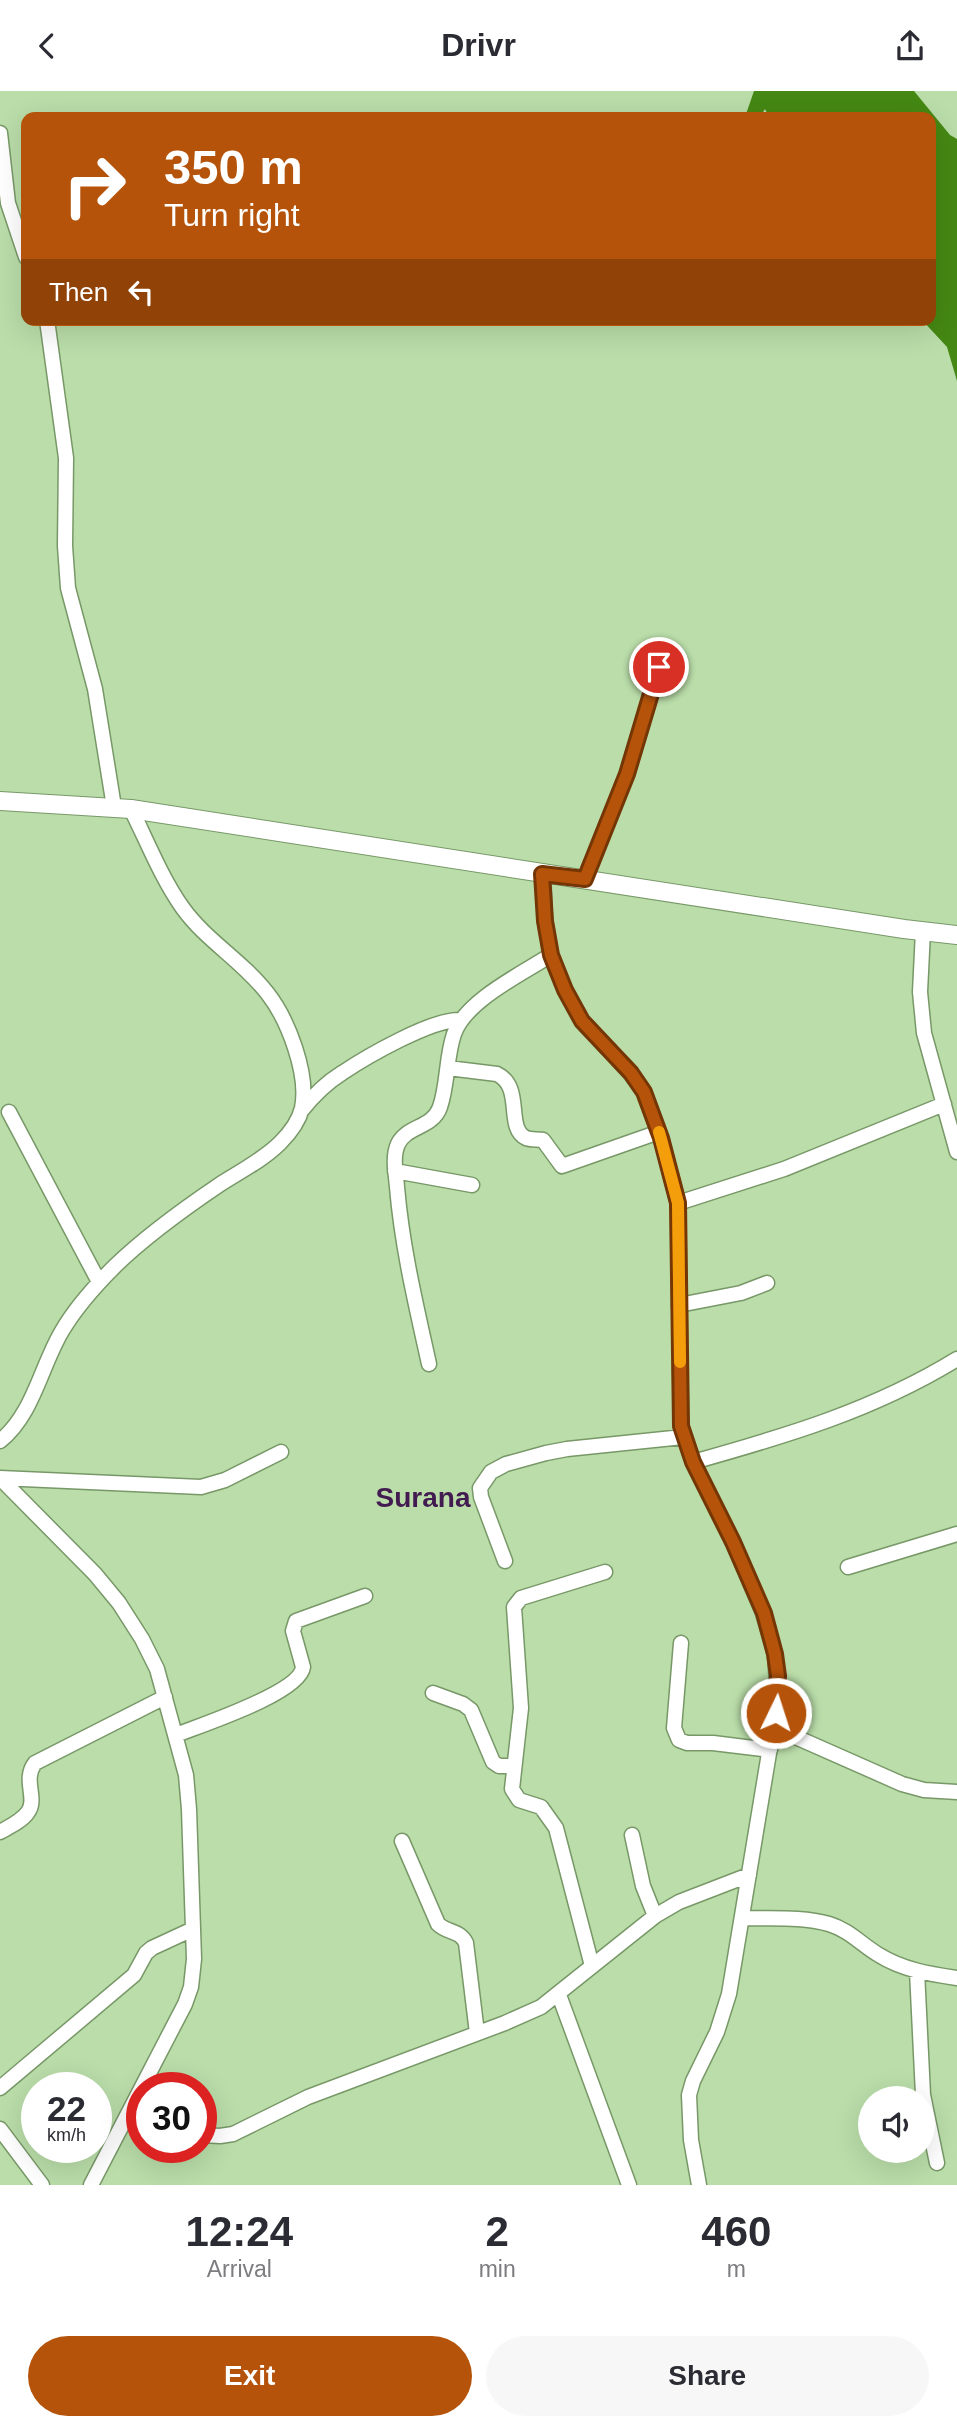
<!DOCTYPE html>
<style>
:root{--surface:#fff;--page:#f7f7f7;--text:#2b2b33;--muted:#7c7c81;--accent:#b45309}
body{margin:0;font-family:Helvetica,sans-serif;background:var(--page);color:var(--text);height:100vh;display:flex;flex-direction:column;font-size:26px;white-space:nowrap}
*{box-sizing:border-box;margin:0}
p{font-size:23px;color:var(--muted)}
.icon{flex:none;width:38px;height:38px;fill:none;stroke:currentColor;stroke-width:2;stroke-linecap:round;stroke-linejoin:round}
.map{position:relative;height:2094px;overflow:hidden}
.details{display:flex;flex-direction:column;background:var(--surface);flex:1}
.details>*{flex:none}
.hud{position:absolute;left:21px;top:21px;width:915px;height:214px;border-radius:14px;box-shadow:0 7px 28px #0002;background:#b45309;color:#fff;overflow:hidden}
.controls{position:absolute;left:858px;top:1995px;display:grid;gap:14px}
.controls a{display:grid;place-items:center;width:77px;height:77px;border-radius:50%;background:var(--surface);box-shadow:0 7px 28px #0002;font-size:35px}
.speed{position:absolute;left:21px;top:1981px;display:flex;gap:14px;font-size:35px;font-weight:700;text-align:center}
.speed>*{display:grid;place-content:center;width:91px;height:91px;border-radius:50%;background:var(--surface);box-shadow:0 7px 28px #0002;line-height:1}
.speed small{font-size:18px;font-weight:400}
.speed .limit{border:10px solid #d22;background:#fff;color:#111}
.pin{position:absolute;display:grid;place-items:center;width:60px;height:60px;color:#fff;margin:-30px;border:4px solid #fff;border-radius:50%;box-shadow:0 2px 7px #0007}
.me{position:absolute;width:77px;margin:-38px;rotate:4deg;stroke-linejoin:round;filter:drop-shadow(0 0 5px #0008)}
.turn{display:flex;align-items:center;gap:24px;height:147px;padding:0 28px;font-size:32px}
.turn .icon{width:91px;height:91px;stroke-width:2.5}
.turn b{display:block;font-size:49px;line-height:60px}
.then{display:flex;align-items:center;height:66px;padding:0 28px;background:#0003;gap:14px;font-size:26px}
.eta{display:flex;justify-content:space-evenly;align-items:center;height:119px;text-align:center}
.eta b{font-size:42px;font-weight:800;line-height:49px}
.cta{display:flex;gap:14px;margin-top:auto;padding:14px 28px}
.cta a{flex:1;height:80px;border-radius:42px;background:var(--accent);color:#fff;font-size:28px;font-weight:800;line-height:80px;text-align:center}
.cta a+a{background:var(--page);color:var(--text)}
header{display:flex;justify-content:space-between;align-items:center;height:91px;padding:0 28px;background:var(--surface);font-size:32px;font-weight:800}
.map>svg:first-child{display:block}
.water{fill:#458813}
.lines{fill:none;stroke-linecap:round;stroke-linejoin:round}
.minor-casing{stroke:#789868;stroke-width:17}
.tertiary-casing{stroke:#789868;stroke-width:20}
.minor{stroke:#fff;stroke-width:14}
.tertiary{stroke:#fff;stroke-width:18}
.route-casing{stroke:#753606;stroke-width:18}
.route{stroke:#b45309;stroke-width:12}
.slow{stroke:#f59e0b;stroke-width:12}
.labels{text-anchor:middle;dominant-baseline:central;stroke-width:7;stroke-linejoin:round;paint-order:stroke}
.quarter-label{font-size:28px;font-weight:bold;fill:#421b50;stroke:#badda9}
</style>
<header><svg class="icon" aria-label="back" viewBox="0 0 24 24"><path d="M15 5l-7 7 7 7"/></svg>Drivr<svg class="icon" aria-label="share" viewBox="0 0 24 24"><path d="M12 15V3M7 8l5-5 5 5M5 13v7h14v-7"/></svg></header>
<div class="map">
<svg width="957" height="2094" viewBox="0 0 957 2094">
<rect width="100%" height="100%" fill="#badda9"/>
<path class="water" d="M754 0H914L950 44 957 48V290L947 256 922 229H931V26H769L765 18 760 26H745Z"/>
<g class="lines">
<defs>
<path id="minor" d="M0 42 8 112 26 166
M47 229 66 367 65 455 68 497 95 598 114 716
M543 783 545 830 551 864 565 899 582 930 630 982 644 1001 661 1047 678 1112 681 1335 693 1371 733 1451 763 1522 775 1563 778 1608 729 1903 717 1941 693 1990 689 2004 691 2049 699 2094
M585 788 627 683 659 576
M923 840 920 901 924 942 957 1061
M448 977 497 983C524 996 505 1037 526 1047 531 1049 537 1048 543 1049L562 1075 659 1041
M302 1019C313 1005 326 992 342 982 366 966 433 927 461 929
M9 1021 99 1191
M395 1080 472 1094
M678 1112 784 1078 944 1013
M679 1214 741 1202 767 1192
M429 1273C416 1214 402 1156 397 1096 396 1083 392 1066 398 1053 406 1035 433 1037 440 1016 448 993 446 966 454 943 465 910 523 882 551 864
M0 1350C33 1324 41 1275 62 1240 76 1216 95 1195 115 1175 147 1144 182 1119 219 1094 239 1081 263 1069 280 1052 290 1042 299 1030 302 1017 309 983 288 929 268 903 243 870 206 850 182 816 161 786 147 750 131 718
M693 1371C786 1345 874 1319 957 1268
M0 1387 95 1483 119 1512 142 1548 157 1578 186 1684 189 1718 194 1868 191 1896 185 1913 91 2094
M0 1387 201 1396 225 1389 281 1361
M505 1470 481 1406 480 1397 491 1381 506 1373 546 1362 567 1358 683 1346
M848 1476 957 1443
M681 1552 674 1637 679 1649 687 1652H713L770 1659
M433 1602 463 1613 471 1619 493 1671 499 1675H513
M773 1636 902 1693 924 1699 957 1701
M176 1644C201 1634 300 1602 303 1576L293 1540 296 1530 365 1505
M0 1741C9 1736 22 1730 28 1721 38 1707 22 1689 35 1672L165 1606
M632 1744 643 1795 655 1825
M402 1750 438 1833C447 1842 460 1839 466 1852L477 1942
M742 1827C770 1828 802 1825 829 1833 849 1839 862 1854 879 1864 903 1879 930 1883 957 1887
M592 1875 556 1737 541 1716 519 1709 512 1698 521 1617 514 1516 521 1507 605 1481
M917 1880 923 2004 937 2072
M559 1904 629 2094
M0 1997 134 1884 146 1862 152 1857 193 1838
M0 2038 42 2094
M201 2044 220 2045 233 2043 308 2006 505 1932 541 1916 655 1825 679 1811 749 1784"/>
<path id="tertiary" d="M0 710 131 718 904 838 957 844"/>
</defs>
<use href="#minor" class="minor-casing"/>
<use href="#tertiary" class="tertiary-casing"/>
<use href="#minor" class="minor"/>
<use href="#tertiary" class="tertiary"/>
</g>
<g class="lines">
<defs>
<path id="route" d="M659 576 627 683 585 788 542 783 545 830 551 864 565 899 582 930 631 982 644 1001 661 1047 678 1112 681 1335 693 1371 733 1451 764 1522 775 1563 778 1585 776 1622"/>
</defs>
<use href="#route" class="route-casing"/>
<use href="#route" class="route"/>
<path class="slow" d="M659 1041 678 1112 680 1271"/>
</g>
<g class="labels">
<g class="quarter-label">
<text x="423" y="1406">Surana</text>
</g>
</g>
</svg>
<div class="controls">
<a><svg class="icon" aria-label="sound" viewBox="0 0 24 24"><path d="M4 9h4l5-4v14l-5-4H4zM17 9q2 3 0 6"/></svg></a>
</div>
<div class="speed"><div>22<small>km/h</small></div><div class="limit">30</div></div>
<div class="pin" style="left:659px;top:576px;background:#d93025"><svg class="icon" aria-label="arrive" viewBox="0 0 24 24"><path d="M6 21V4h12l-3 4 3 4H6"/></svg></div>
<svg class="me" style="left:776px;top:1622px" viewBox="-20 -20 40 40"><circle r="17" fill="#b45309" stroke="#fff" stroke-width="3"/><path d="M0-11L8 9 0 5-8 9z" fill="#fff"/></svg>
<div class="hud">
<div class="turn"><svg class="icon" aria-label="right" viewBox="0 0 24 24"><path d="M7 20v-9h11M14 6l5 5-5 5"/></svg><div><b>350 m</b>Turn right</div></div>
<div class="then">Then<svg class="icon" aria-label="left" viewBox="0 0 24 24"><path d="M17 20v-9H6M10 6l-5 5 5 5"/></svg></div>
</div>
</div>
<section class="details">
<div class="eta">
<div><b>12:24</b><p>Arrival</p></div>
<div><b>2</b><p>min</p></div>
<div><b>460</b><p>m</p></div>
</div>
<div class="cta"><a>Exit</a><a>Share</a></div>
</section>
